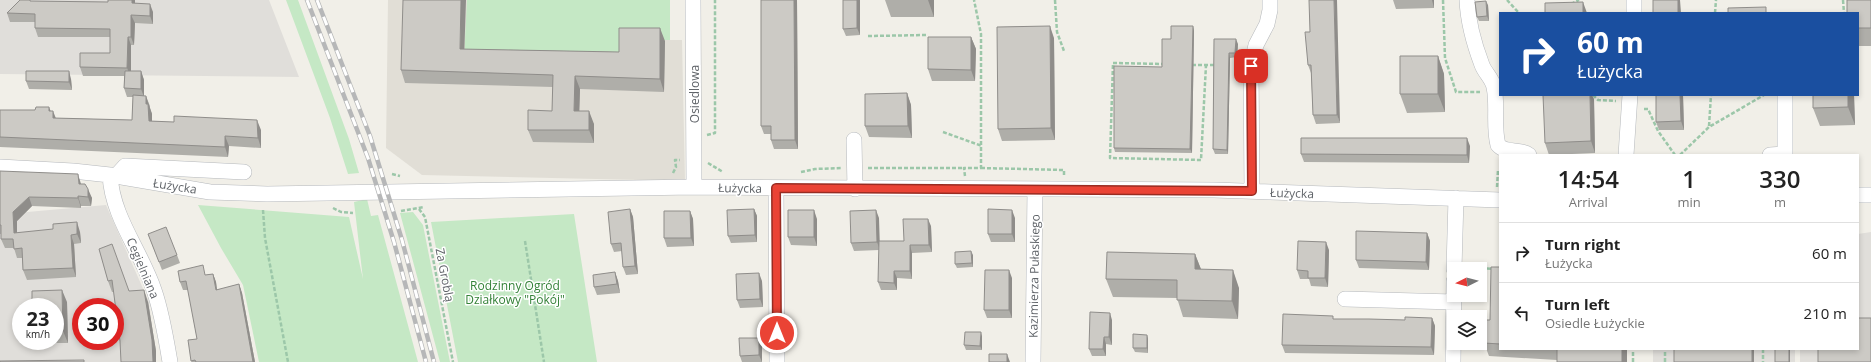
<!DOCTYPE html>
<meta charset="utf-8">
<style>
:root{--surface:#fff;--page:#f2f2f2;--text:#222;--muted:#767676;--line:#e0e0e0}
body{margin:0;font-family:"Open Sans",sans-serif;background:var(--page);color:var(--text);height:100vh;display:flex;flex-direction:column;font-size:15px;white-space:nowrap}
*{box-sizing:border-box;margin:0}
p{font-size:13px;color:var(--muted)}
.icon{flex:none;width:22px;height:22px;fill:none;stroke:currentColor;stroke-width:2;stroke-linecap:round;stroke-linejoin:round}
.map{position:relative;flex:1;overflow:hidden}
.sheet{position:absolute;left:1499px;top:154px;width:360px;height:196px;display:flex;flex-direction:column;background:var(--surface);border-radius:0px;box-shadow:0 2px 6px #0003}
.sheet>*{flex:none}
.banner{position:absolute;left:1499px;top:12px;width:360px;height:84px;border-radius:0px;box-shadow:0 2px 6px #0003;background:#1a4fa0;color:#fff;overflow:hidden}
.needle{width:26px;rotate:264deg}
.tools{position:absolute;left:1447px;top:262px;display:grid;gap:8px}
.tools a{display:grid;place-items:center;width:40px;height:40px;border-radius:0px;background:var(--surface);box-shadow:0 2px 6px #0003;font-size:20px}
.speed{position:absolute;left:12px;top:298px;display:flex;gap:8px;font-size:20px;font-weight:700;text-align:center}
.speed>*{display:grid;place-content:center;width:52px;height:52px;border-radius:50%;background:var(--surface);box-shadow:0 2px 6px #0003;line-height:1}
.speed small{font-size:10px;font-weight:400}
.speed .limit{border:6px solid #d22;background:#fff;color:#111}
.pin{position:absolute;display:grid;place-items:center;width:34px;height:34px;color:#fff;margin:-17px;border-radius:8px;box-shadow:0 2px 6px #0006}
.me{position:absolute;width:44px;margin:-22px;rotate:0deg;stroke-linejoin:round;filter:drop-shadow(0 0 3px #0008)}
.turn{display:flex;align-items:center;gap:14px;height:84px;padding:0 12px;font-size:18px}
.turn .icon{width:52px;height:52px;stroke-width:2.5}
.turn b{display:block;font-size:28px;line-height:34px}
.eta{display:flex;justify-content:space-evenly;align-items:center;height:68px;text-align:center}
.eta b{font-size:24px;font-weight:600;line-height:28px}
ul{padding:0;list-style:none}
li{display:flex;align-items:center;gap:12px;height:60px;padding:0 12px;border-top:1px solid var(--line)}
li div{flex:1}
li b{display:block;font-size:15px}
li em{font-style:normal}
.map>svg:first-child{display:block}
.industrial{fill:#e0deda;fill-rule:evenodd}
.education{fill:#e1ded6}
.green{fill:#c5e8c5}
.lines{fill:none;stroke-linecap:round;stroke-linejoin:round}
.minor-casing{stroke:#b5b8bc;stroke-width:16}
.path{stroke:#9cc7a9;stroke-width:2.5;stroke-dasharray:4 2;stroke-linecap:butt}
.minor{stroke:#fff;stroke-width:15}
.rail-casing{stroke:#b6b7b8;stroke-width:4.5}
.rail{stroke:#fff;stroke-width:3;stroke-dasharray:9;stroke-linecap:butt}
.wall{fill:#afaea9}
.shaded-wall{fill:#8f8d8a}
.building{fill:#cccac5;stroke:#8f8d8a}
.route-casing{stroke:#982c22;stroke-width:10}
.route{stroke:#ea4335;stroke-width:7}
.labels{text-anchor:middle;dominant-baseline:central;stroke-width:3;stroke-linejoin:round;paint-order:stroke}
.street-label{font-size:12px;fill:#5f6368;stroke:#fff}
.park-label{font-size:12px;fill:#348238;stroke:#fff}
</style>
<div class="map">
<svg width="1871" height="362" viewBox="0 0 1871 362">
<rect width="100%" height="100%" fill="#f1efe8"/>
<path class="industrial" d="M0 0H269L299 77 0 74Z
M106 205 149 302 156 362H0V230L16 213ZM21 307H55V341H21ZM81 307H115V341H81Z
M1871 232V362H1800V349H1858V234Z
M1653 349H1795V362H1653Z"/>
<path class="education" d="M388 0H670V40H682L685 181 422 175 386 148Z"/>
<path class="green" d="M286 0H298L349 139 359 173 348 174 330 118Z
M467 0H670V40H623L622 64 464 61Z
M367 199 371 216 378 215 418 362H259L243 285 221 248 198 205 349 217 363 279 354 202Z
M413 212 423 225 450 362H440L400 213Z
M574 214 597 362H458L431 222Z"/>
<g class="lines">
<defs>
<path id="minor" d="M693 0 694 187
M1467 0C1468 23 1474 44 1482 65 1485 73 1492 78 1494 87 1498 105 1493 126 1498 145 1506 154 1520 148 1529 155
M1634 0V13
M854 140 855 189
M1626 155 1630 95
M1770 155 1785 154V95
M0 167 73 171 110 175 210 192 267 194 694 187 1214 190 1500 200
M110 175C112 217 141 251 154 290 162 313 166 338 170 362
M116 176 125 166 244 172
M776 188 777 362
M1252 191 1251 66 1256 45 1267 24 1270 10V0
M1858 195H1871
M1454 269 1456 198
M1345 299 1454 302
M1033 362 1035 189
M1453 362 1454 281"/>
</defs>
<use href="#minor" class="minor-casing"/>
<path class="path" d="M1055 0 1057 32 1064 51
M1443 0 1445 58 1456 92H1480
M1507 0 1519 13
M1843 0 1844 13
M1571 4 1579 0
M1715 13 1716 0
M868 36 927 35
M1165 64 1113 63 1110 158 1201 160 1206 65
M1192 65H1217
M1593 95 1598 100 1616 101
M1644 109H1648L1658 131 1675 155
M1709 126 1711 95
M943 132 982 146
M707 135 715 133V0
M1680 155 1709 127 1764 95
M708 163 723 172
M868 168H964
M981 168 1064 170V175
M801 172 815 169 841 168
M673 173 676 167 675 160H680
M392 174 400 176
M965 176 964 168H981V34L974 0
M1497 187 1498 170
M333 208 341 212 353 213
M419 209 425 217 453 362
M263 210 265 238 288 362
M401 211 424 207
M525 241 544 362
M1469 268 1500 269
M1763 349V362
M1633 362V349
M1665 362V349"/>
<use href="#minor" class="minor"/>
<defs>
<path id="rail" d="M307 0 368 158 394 242 426 362
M317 0 370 136 402 240 434 362"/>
</defs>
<use href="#rail" class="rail-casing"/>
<use href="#rail" class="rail"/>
</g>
<path class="wall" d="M761 0H797L798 149H774L771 140V134H764L761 126Z
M860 0V35L846 36 843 29Z
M885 0H934V17H891Z
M1393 0H1434V8L1396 9Z
M1871 0V46H1858V13Z
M34 1 108 2H135V3L153 12V24L135 23 134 45H131V71H141L144 80V96H146L150 106V108L152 114V121L261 130V148L229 146 228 157 0 147V110L50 111 55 118 132 120 133 97H127L124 88V76H83L80 67 110 53V37H38L35 28V22H10L7 13Z
M1488 5 1489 21H1479L1477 17Z
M1193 26 1194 31 1192 153 1115 152 1114 148 1162 67 1171 39Z
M1310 32 1340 123 1316 124 1313 115 1311 73 1308 65Z
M971 37 976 49 975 81H932L928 69Z
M1054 38 1055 140 1002 141 998 129Z
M1214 39 1238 44 1237 57 1230 58 1228 154H1215L1213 149Z
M665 41 664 92 580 89 579 111 594 124V143L533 142 528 130 552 111 553 87 405 83 401 70 465 49 619 52Z
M1438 56 1444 74 1445 112 1407 113 1400 94Z
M71 79 72 90 29 89 26 81Z
M907 93 911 105 912 138 869 137 865 126Z
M1683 95 1684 130H1659L1656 122Z
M1813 95H1854L1855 125 1820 126 1813 108Z
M1594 99 1595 153 1549 155 1545 143Z
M1470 146 1469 163 1304 162 1301 154Z
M0 171 81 184 92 198 91 206H81V208L32 206 17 221V233L80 232 81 243 74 244 76 277 27 280 23 270 22 258H17L14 248H5L1 239V234H0Z
M630 209 633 217 638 274 626 275 623 267 622 251 614 252 611 244Z
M754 209 757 216V242L731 243 728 236Z
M690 211 693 219 694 246 667 247 664 238Z
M879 218V241H904L931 226 932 252 912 253V279L897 278V290H881L878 282 879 250 854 251 851 243Z
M1015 218V242H991L988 234Z
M817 219V246L791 245 788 237Z
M1427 233 1430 241 1429 270 1359 268 1356 260Z
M148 234 177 255 180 263 162 270Z
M99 249 129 291 148 302 156 351 120 341 114 292H112L108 281Z
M1329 250 1328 287 1311 286 1309 279H1300L1297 270Z
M1195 254 1201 269 1239 288 1238 319 1183 317 1177 298 1113 297 1106 279Z
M973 255V267L957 268 955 264Z
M1500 267V349H1627L1557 360 1489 356 1484 343 1490 320Z
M615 272 618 281 620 293 597 295 594 287Z
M213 274 216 282 217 290 239 284 242 293 255 362H192L191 361 197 339 188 290H183L180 282 206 275Z
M1012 278V318H987L984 310Z
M762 281 763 307 740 308 737 300Z
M67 302 68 343H37L36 341H55V307Z
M1432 318 1435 326 1434 355 1285 353 1282 345 1335 319 1405 320Z
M1112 320V345L1106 344V356H1092L1089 349Z
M1147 335 1148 339V353L1135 352 1133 348Z
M982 336V350H966L964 345Z
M762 346V362H742L740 356Z"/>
<path class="shaded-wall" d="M132 0H135V12L132 3Z
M461 0H466L464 61 460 49Z
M794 0H797L798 149 795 140Z
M857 0H860V35L857 28Z
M928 0H934V17Z
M1334 0H1337L1340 123 1337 115Z
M1432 0H1434V8Z
M1678 0H1680L1681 13H1678Z
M1486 1 1488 5 1489 21 1487 16Z
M1583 2 1587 13H1583Z
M150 4 153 12V24L150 16Z
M131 15 135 23 134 45 131 37Z
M1050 26 1054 38 1055 140 1051 128Z
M1193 26 1194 31 1192 153 1190 149Z
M660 28 665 41 664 92 660 79Z
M128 37 131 45V77L127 68Z
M971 37 976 49 975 81 971 70Z
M1236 39 1238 44 1237 57 1235 53Z
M1229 53 1230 58 1228 154 1227 150Z
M1438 56 1444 74 1445 112 1438 94Z
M69 71 71 79 72 90 69 82Z
M141 71 144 80V97L141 89Z
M575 76 580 89 579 123 574 111Z
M907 93 911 105 912 138 908 126Z
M1590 95H1592L1594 99 1595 153 1591 141Z
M1680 95H1683L1684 130 1681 121Z
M1848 95H1854L1855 125 1848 107Z
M146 96 152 114V131L149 121 146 104Z
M49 107 53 117V111L57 121 53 118 49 111Z
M589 111 594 124V143L589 130Z
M257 120 261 130V148L258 138Z
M225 136 229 146 228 157 225 147Z
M1467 138 1470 146 1469 163 1467 155Z
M78 174 81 184 82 193 79 184Z
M88 189 92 198 91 206 88 197Z
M78 196 81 206V208L78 198Z
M29 197 32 206 17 221V242L14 233 13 212Z
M630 209 633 217 638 274 635 266Z
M754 209 757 216V242L755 235Z
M814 210 817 219V246L814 237Z
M876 210 879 218 880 250 877 242Z
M1012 210 1015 218V242L1012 234Z
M690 211 693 219 694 246 691 238Z
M928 219 931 226 932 252 929 245Z
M77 222 80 232 81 243 77 234Z
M1427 233 1430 241 1429 270 1426 262Z
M71 235 74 244 76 277 73 268Z
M1326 242 1329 250 1328 287 1325 278Z
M910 245 912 253V279L910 271Z
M971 251 973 255V267L972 263Z
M1195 254 1202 272 1195 269Z
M1009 270 1012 278V318L1009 310Z
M1233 270 1239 288 1238 319 1232 301Z
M894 271 897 278V290L894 283Z
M615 272 618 281 620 293 617 284Z
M759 273 762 281 763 307 760 299Z
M213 274 216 282 218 298 216 290Z
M239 284 242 293 255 362H253Z
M62 290 67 302 68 343 63 331Z
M144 290 148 302 156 351V362H153Z
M1110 313 1112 320V345L1109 337Z
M1432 318 1435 326 1434 355 1431 347Z
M981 332 982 336V350L980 346Z
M1147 335 1148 339V353L1147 348Z
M1104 337 1106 344V356L1103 349Z
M759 338 762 346V362L759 355Z
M1622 349H1627V362H1622Z
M1752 349H1754V362H1752Z
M1789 349H1790V362H1789Z
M1007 354 1010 362H1007Z"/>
<path class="building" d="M20 0H30V1L108 2V0H132V3L150 4V16L131 15V37H128L127 68 80 67V53H110V29L35 28V14L7 13Z
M403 0H461L460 49 619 52V28H660V79L575 76 574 111H589V130H528V110L552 111 553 75 401 70Z
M761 0H794L795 140H771V126H761Z
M843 0H857V28L843 29Z
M1309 0H1334L1337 115H1313L1311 65H1308L1305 32H1310Z
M1653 0H1678V13H1653Z
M1847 0H1871V28H1858V13H1847Z
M1486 1 1487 16 1477 17 1475 2Z
M1583 2V13H1545V3Z
M1766 7V13H1728V8Z
M1050 26 1051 128 998 129 997 27Z
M1171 26H1193L1190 149 1114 148V66L1162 67V39H1171Z
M928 37H971V70L928 69Z
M1214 39H1236L1235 53H1229L1227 150 1213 149Z
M1400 56H1438V94H1400Z
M26 71H69V82L26 81Z
M125 71H141V89L124 88Z
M907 93 908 126H865V94Z
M133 95 146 96V104H148L149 121 174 122V116L257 120 258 138 225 136V147L0 137V110H35L36 107H49V111H53V118L132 120Z
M1543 95H1590L1591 141 1545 143Z
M1656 95H1680L1681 121 1656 122Z
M1813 95H1848V107L1813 108Z
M1301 138H1467V155L1301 154Z
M0 171 78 174 79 184H85L88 189V197L78 196V198L29 197 13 212 14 233 53 229V224L77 222V234L71 235 73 268 23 270 22 248 14 249 13 239H1V225H0Z
M630 209 635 266 623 267 621 243 611 244 608 212Z
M754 209 755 235 728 236 727 210Z
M988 209 1012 210V234H988Z
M788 210H814V237H788Z
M876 210 877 242 851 243 850 211Z
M664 211H690L691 238H664Z
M903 219H928L929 245H910V271H894V283L878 282 879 241H904Z
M166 227 177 255 159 262 148 234Z
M1356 231 1427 233 1426 262 1356 260Z
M1298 241 1326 242 1325 278H1308V271L1297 270Z
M112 244 129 291 144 290 152 340 153 362H121L120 341 112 280 108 281 99 249Z
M971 251 972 263 955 264V252Z
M1107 252 1195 254V269L1233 270 1232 301 1177 300V280L1106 279Z
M203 265 205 275 213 274 216 290 239 284 253 362H196L195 360 191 361 188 340 197 339 186 281 180 282 178 271Z
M1491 267H1500V344L1484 343V320H1490Z
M985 270H1009V310H984Z
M615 272 617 284 594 287 593 275Z
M759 273 760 299 737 300 736 274Z
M62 290 63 331H55V307H32V291Z
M1090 312 1110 313 1109 337H1104L1103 349H1089Z
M1283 314 1333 316V319H1369L1405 320V317L1432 318 1431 347 1282 345Z
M1858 318H1871V362H1818V349H1858Z
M965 332H981L980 346 964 345Z
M1133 334 1147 335V348H1133Z
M739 338H759V355L740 356Z
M1557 349H1622V362H1557Z
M1674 349H1752V362H1674Z
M1775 349H1789V362H1775Z
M989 354H1007V362H989Z
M84 360V362H0V361Z"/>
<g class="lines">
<defs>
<path id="route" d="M777 333 776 188 1252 191 1251 66"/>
</defs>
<use href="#route" class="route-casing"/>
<use href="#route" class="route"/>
</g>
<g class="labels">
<g class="street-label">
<text transform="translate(694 94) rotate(-90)">Osiedlowa</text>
<text transform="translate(175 186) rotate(9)">Łużycka</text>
<text transform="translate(740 188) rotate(1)">Łużycka</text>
<text transform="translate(1292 193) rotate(2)">Łużycka</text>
<text transform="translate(143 268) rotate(67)">Cegielniana</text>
<text transform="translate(445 275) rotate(79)">Za Groblą</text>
<text transform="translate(1034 276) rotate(-89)">Kazimierza Pułaskiego</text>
</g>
<g class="park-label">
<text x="515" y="285">Rodzinny Ogród<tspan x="515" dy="14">Działkowy "Pokój"</tspan></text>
</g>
</g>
</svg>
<div class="tools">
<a><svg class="needle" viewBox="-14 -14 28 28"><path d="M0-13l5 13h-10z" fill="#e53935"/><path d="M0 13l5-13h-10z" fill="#767676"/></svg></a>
<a><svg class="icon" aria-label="layers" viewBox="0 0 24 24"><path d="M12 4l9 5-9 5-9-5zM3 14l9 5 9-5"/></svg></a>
</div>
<div class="speed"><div>23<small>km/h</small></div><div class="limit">30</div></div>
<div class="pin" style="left:1251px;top:66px;background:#d93025"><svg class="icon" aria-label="arrive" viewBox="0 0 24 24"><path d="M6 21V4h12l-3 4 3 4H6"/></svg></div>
<svg class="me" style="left:777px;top:333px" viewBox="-20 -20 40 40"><circle r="17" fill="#ea4335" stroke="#fff" stroke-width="3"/><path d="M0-11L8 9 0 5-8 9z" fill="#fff"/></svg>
<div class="banner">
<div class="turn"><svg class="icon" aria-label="right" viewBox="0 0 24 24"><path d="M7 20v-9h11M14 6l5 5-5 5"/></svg><div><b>60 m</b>Łużycka</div></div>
</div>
<section class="sheet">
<div class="eta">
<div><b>14:54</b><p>Arrival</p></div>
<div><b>1</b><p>min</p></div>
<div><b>330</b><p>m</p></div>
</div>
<ul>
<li><svg class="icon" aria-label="right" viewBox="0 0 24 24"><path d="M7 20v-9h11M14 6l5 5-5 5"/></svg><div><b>Turn right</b><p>Łużycka</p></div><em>60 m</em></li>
<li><svg class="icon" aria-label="left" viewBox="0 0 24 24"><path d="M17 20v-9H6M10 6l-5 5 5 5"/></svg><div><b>Turn left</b><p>Osiedle Łużyckie</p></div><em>210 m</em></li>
</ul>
</section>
</div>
